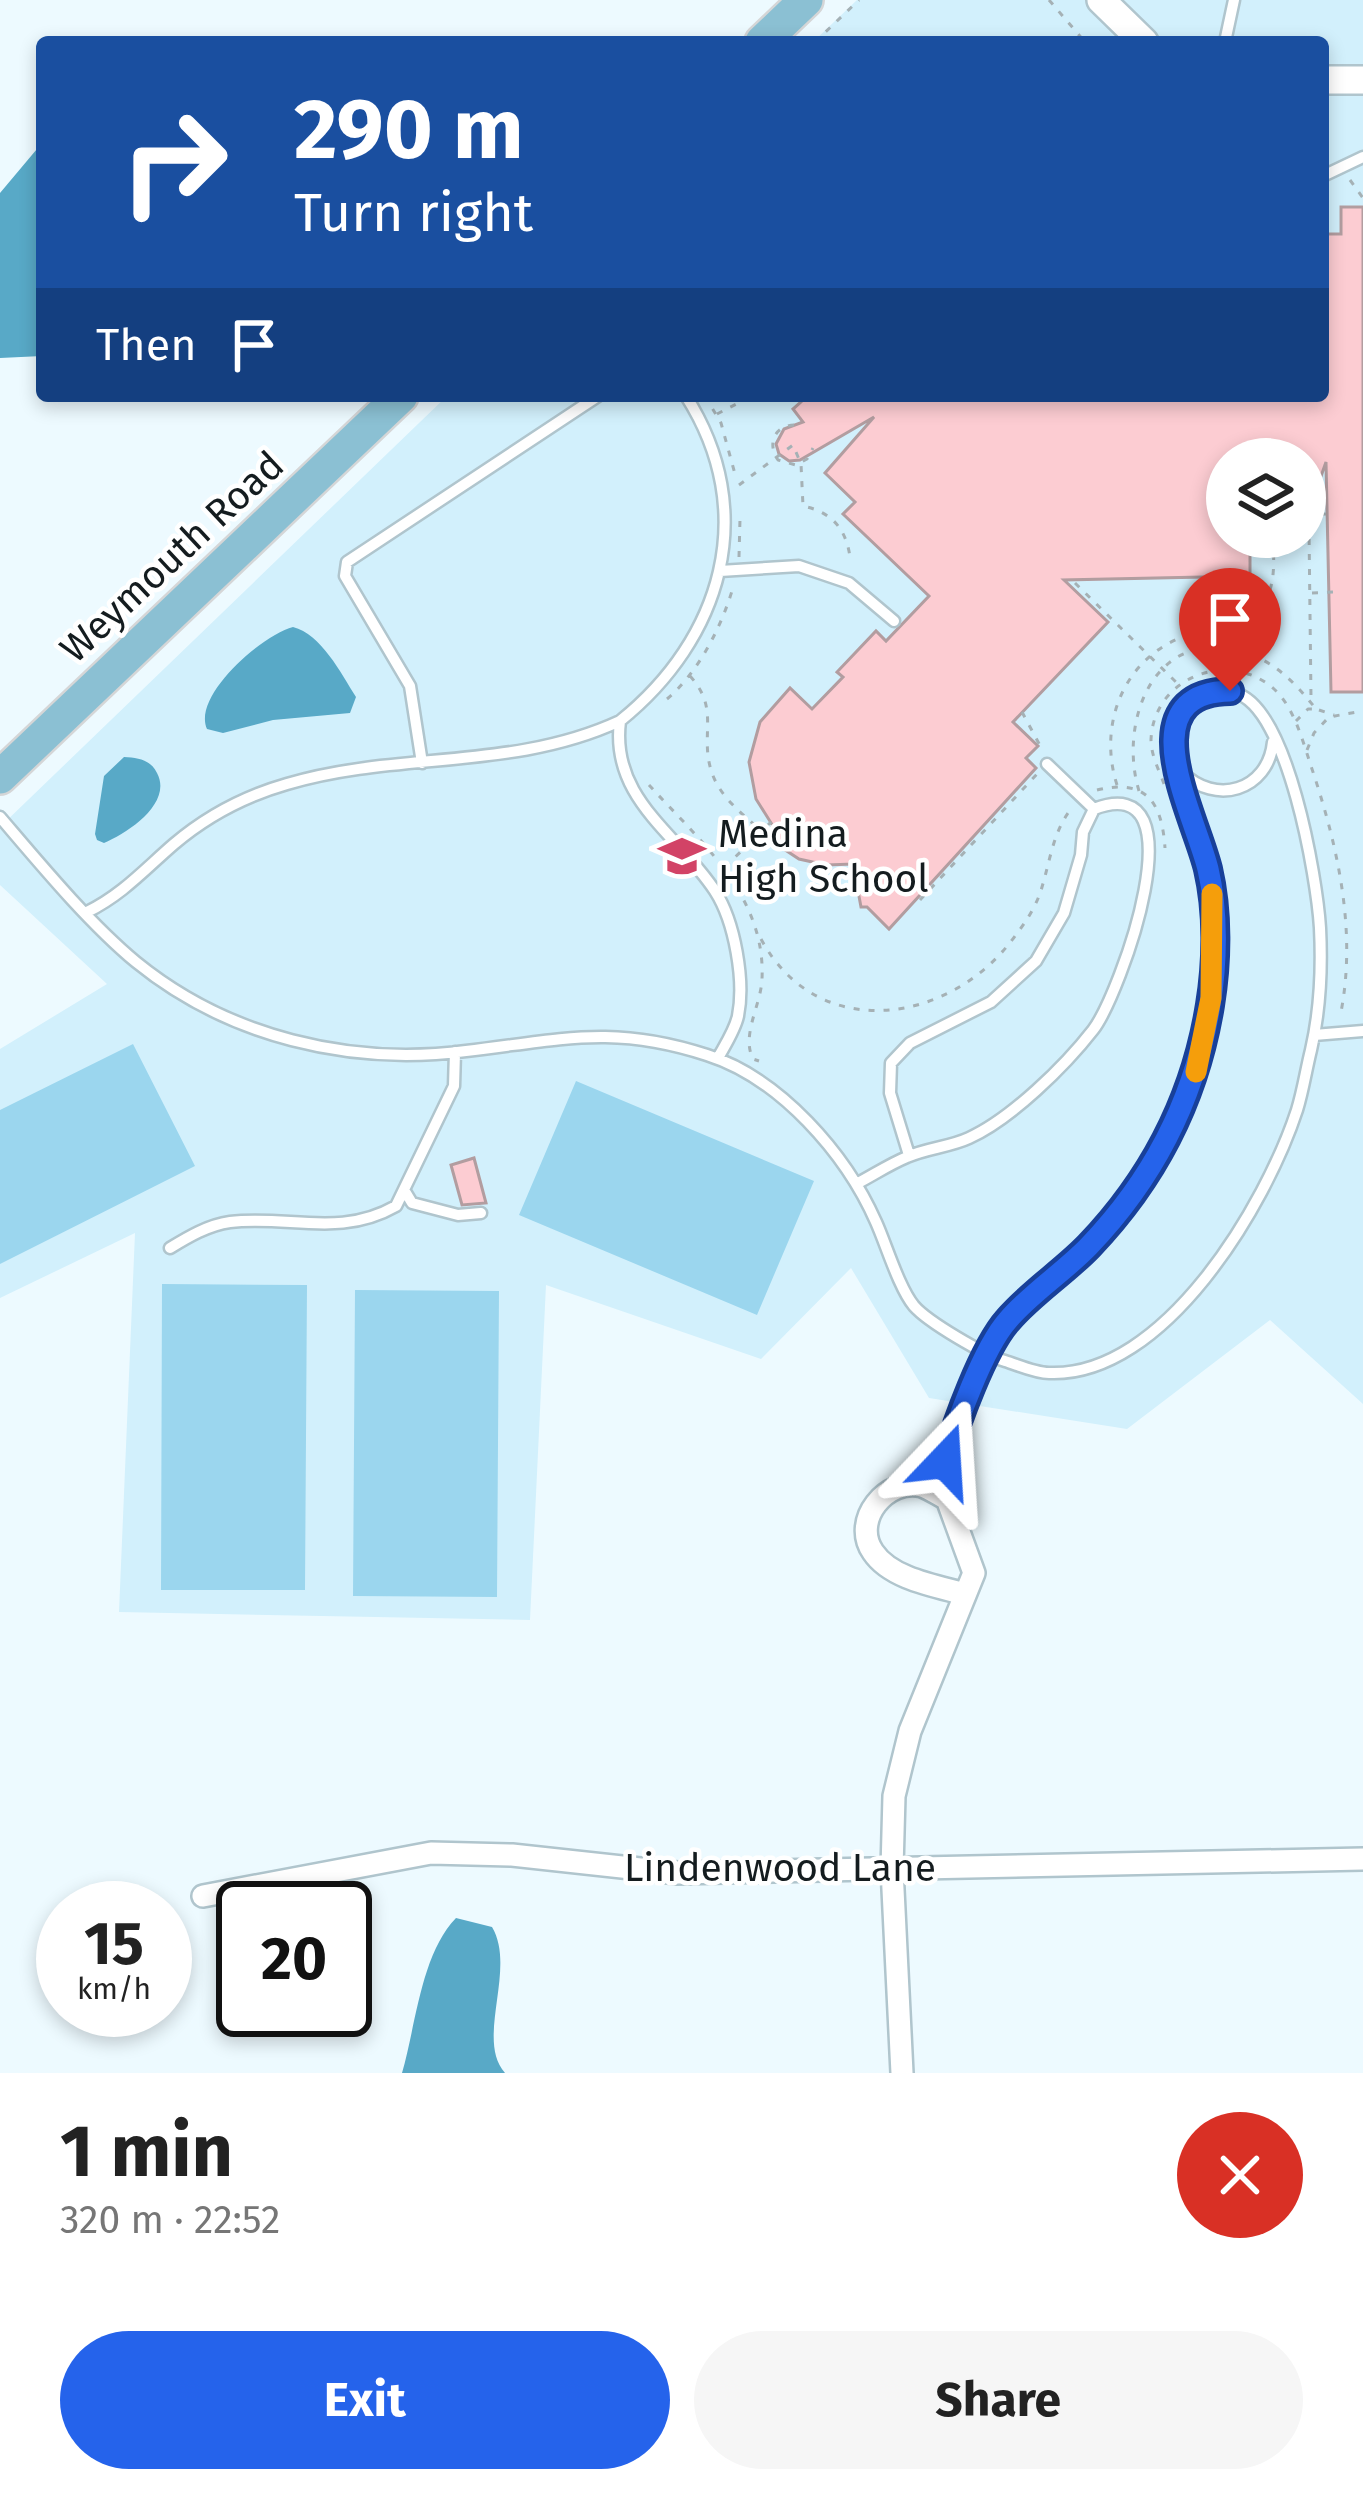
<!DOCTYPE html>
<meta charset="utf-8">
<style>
:root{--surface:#fff;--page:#f6f6f6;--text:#222;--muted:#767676;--accent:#2563eb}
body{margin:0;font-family:"Fira Sans",sans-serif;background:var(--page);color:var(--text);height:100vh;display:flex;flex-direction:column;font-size:45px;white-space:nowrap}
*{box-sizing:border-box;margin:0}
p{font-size:39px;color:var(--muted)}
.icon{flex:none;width:66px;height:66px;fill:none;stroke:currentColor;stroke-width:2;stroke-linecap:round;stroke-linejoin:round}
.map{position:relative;height:2073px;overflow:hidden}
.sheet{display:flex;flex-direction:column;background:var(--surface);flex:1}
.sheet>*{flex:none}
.guide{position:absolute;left:36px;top:36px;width:1293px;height:366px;border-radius:12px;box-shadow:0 6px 18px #0003;background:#1a4fa0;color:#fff;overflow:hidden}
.buttons{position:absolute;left:1206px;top:438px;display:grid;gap:24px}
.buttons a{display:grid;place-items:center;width:120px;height:120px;border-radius:50%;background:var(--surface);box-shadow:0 6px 18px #0003;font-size:60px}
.speed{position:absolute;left:36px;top:1881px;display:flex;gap:24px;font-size:60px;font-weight:700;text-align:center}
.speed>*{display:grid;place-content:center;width:156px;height:156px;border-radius:50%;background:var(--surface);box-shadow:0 6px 18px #0003;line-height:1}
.speed small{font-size:30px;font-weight:400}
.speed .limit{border:6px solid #111;border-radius:18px;background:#fff;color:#111}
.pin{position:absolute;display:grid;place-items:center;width:102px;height:102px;color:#fff;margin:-123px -51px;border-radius:50% 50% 50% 0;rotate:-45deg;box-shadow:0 0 12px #0007}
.pin .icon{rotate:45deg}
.me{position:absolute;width:132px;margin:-66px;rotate:20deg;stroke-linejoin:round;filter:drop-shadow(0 0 9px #0008)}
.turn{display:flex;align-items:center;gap:42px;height:252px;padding:0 60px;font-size:54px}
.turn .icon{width:156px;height:156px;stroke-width:2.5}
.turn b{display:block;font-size:84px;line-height:102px}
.then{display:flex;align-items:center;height:114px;padding:0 60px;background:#0003;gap:24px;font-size:45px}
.round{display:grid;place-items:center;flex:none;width:126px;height:126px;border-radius:63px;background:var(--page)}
.headline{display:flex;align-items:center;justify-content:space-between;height:204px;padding:0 60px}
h1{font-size:72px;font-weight:700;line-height:90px}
.primary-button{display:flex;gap:24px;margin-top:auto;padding:24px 60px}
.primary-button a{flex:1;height:138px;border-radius:72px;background:var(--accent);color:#fff;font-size:48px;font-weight:700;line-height:138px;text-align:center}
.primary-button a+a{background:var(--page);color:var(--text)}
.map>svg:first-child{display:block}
.built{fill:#d2f0fc;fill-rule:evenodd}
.green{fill:#9bd6ee}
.water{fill:#58a9c7}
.building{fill:#fcccd2;stroke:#b29da0;stroke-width:3}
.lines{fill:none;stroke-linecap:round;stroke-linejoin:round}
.service-casing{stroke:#b0c5cd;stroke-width:15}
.minor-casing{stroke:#b0c5cd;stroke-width:26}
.tertiary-casing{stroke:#b0c5cd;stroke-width:32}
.primary-casing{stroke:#d5d6d7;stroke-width:38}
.path{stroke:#a5b1b5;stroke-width:3;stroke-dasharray:6 9;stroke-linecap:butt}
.service{stroke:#fff;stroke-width:10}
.minor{stroke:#fff;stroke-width:21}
.tertiary{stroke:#fff;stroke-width:27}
.primary{stroke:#8bc0d3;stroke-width:33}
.route-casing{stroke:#184099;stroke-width:30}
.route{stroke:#2563eb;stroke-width:21}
.slow{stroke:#f59e0b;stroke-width:21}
.labels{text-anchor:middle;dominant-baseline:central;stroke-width:9;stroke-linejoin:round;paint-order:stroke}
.street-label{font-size:39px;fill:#141c1f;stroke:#fff}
.poi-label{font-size:39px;fill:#141c1f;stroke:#fff;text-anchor:start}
</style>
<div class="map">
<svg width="1363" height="2073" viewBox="0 0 1363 2073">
<rect width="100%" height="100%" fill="#edfaff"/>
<path class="built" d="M857 0H1363V1404L1270 1320 1127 1429 929 1398 851 1268 761 1359 546 1285 530 1620 119 1612 135 1233 0 1298V1049L107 984 0 885V827L447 396H1323V42H813ZM1227 459H1305V537H1227Z"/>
<path class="green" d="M133 1044 195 1166 0 1264V1110Z
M576 1081 814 1181 757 1315 519 1215Z
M162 1284 307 1285 305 1590H161Z
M355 1290 499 1291 497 1597 353 1596Z"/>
<path class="water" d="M42 143V356L0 358V193Z
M293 627C321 634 341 673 356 697L350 713 273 720 223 733 207 729C192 696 262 635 293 627Z
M124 757C138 758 150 759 157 773 173 803 128 833 104 843L97 840 95 834 104 776Z
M456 1918 492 1927C517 1969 475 2039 505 2073H402C416 2025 421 1954 456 1918Z"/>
<path class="building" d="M1341 207H1363V692H1331L1326 462 1307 516 1305 459H1227V537H1250V576L1064 580 1108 622 1013 722 1038 746 1026 758 1036 768 889 929 867 907H861L853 864 826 865 799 859 764 836 773 826 756 799 749 762 760 722 790 688 812 709 843 677 837 672 876 631 886 641 929 596 843 514 855 502 825 473 874 417 800 460 789 461 779 454 776 444 784 429 803 422 793 409 801 402 798 396H1323V234H1341Z
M474 1158 486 1203 462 1205 451 1165Z"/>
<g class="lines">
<defs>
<path id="service" d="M1225 42 1234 0
M1323 176 1363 157
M720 571 799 566 849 583 894 621
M620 721C722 639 760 512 686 396
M422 763 410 686 345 576 347 562 598 396
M1047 764 1094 809
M1182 772C1215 806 1268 791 1273 742
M0 817C41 865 88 922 136 962 228 1037 350 1066 466 1051 561 1040 612 1024 707 1055 780 1078 846 1154 876 1222 886 1244 899 1288 914 1306 928 1322 984 1355 1005 1361 1018 1365 1035 1373 1049 1373 1164 1378 1266 1205 1297 1110 1303 1091 1306 1070 1311 1050 1320 1011 1322 968 1320 928 1317 879 1288 706 1235 693 1215 688 1193 696 1181 713 1156 749 1200 832 1209 873 1221 931 1215 999 1201 1056 1180 1140 1124 1212 1062 1272 1045 1289 1021 1304 1006 1323 992 1339 986 1358 979 1377 963 1416 948 1452 936 1491
M87 912C122 895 145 869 174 844 207 816 245 796 287 784 398 751 512 771 620 721 610 799 678 834 715 891 735 922 745 981 738 1016 735 1030 725 1045 718 1058
M1314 1035 1363 1031
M858 1183C875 1174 890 1164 907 1157 927 1148 950 1147 969 1138 1011 1119 1065 1066 1093 1030 1120 995 1203 767 1094 809L1083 832 1081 855 1064 913 1036 961 991 1002 910 1043 891 1063 890 1093 909 1155
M406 1193 412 1203 458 1215 481 1213
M170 1248C188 1237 208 1225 230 1222 289 1215 340 1238 396 1206L454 1086 455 1052"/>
<path id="minor" d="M203 1896 431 1853 512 1855 677 1873 1363 1859
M902 2073 892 1869 894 1796 910 1731 974 1573 947 1499C939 1495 930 1489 922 1486 887 1477 851 1520 873 1552 891 1579 936 1586 965 1594"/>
<path id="tertiary" d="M1101 0 1144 42
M1323 80H1363"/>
<path id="primary" d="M762 42 806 0
M0 777 401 396"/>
</defs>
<use href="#service" class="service-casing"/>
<use href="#minor" class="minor-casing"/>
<use href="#tertiary" class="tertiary-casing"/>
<use href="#primary" class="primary-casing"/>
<path class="path" d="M1049 0 1085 42
M815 42 859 0
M1350 180 1363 198
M705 396 721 423 735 474
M717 414 752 396
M794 425C774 426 767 444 778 460L796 465 807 459 813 448
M739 485 793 445 801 464 803 506C832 512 846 529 850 557
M1305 515 1327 514
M1305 526 1309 529 1311 698
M739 557 740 519
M1075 583 1177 683
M1312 593 1335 592
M690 676C720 709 700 733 711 770 719 797 742 813 761 831
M667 699C699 672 723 624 734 584
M1319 710 1334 715
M1022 712 1043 751
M1307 750 1314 733 1329 717 1363 711
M1164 784C1159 770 1151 755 1151 740 1153 678 1228 648 1274 689 1293 706 1302 738 1310 763 1337 843 1358 931 1340 1017
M649 785C700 841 766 896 762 979 761 1005 741 1035 753 1059L759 1061
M1117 785C1097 723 1125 654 1191 634 1212 628 1236 632 1253 616 1277 595 1274 566 1273 537
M1097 790C1147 778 1162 803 1165 848
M1139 791C1118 722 1154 625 1243 652 1275 661 1296 684 1316 709H1308L1296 721
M725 867 771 822
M920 900 1037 774
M761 939C818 1045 952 1024 1015 936 1026 922 1037 905 1042 887 1050 861 1053 832 1071 809"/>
<use href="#service" class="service"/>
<use href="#minor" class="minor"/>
<use href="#tertiary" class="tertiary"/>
<use href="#primary" class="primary"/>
</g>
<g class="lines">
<defs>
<path id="route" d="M945 1461C956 1424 983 1348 1008 1320 1031 1293 1064 1272 1089 1246 1154 1178 1195 1098 1210 1005 1217 962 1218 912 1208 869 1195 815 1127 693 1230 691"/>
</defs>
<use href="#route" class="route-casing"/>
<use href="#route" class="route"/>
<path class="slow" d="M1196 1072 1211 998 1212 894"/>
</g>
<defs>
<symbol id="school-bare" viewBox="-9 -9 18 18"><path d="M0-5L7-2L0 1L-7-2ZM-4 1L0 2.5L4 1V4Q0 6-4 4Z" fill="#d24366" stroke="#fff" stroke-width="2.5" paint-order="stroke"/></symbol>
</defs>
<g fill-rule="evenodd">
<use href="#school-bare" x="649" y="823" width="66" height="66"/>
</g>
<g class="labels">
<g class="street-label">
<text transform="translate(172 557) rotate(-43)">Weymouth Road</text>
<text x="780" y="1868">Lindenwood Lane</text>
</g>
<g class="poi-label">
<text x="718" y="834">Medina<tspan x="718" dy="45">High School</tspan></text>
</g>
</g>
</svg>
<div class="buttons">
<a><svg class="icon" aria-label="layers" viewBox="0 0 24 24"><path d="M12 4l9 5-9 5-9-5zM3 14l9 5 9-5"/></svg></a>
</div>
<div class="speed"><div>15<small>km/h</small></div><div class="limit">20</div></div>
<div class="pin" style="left:1230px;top:691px;background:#d93025"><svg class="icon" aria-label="arrive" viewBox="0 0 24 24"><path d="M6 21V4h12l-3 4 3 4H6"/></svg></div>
<svg class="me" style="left:945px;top:1461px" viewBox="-20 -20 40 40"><path d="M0-17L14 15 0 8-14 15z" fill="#2563eb" stroke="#fff" stroke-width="4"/></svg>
<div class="guide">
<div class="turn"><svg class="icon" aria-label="right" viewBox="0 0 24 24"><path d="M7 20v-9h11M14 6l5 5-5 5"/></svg><div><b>290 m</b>Turn right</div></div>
<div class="then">Then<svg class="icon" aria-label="arrive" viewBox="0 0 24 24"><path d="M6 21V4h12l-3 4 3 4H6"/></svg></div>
</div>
</div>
<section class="sheet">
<div class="headline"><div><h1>1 min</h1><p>320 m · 22:52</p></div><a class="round" style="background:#d93025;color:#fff"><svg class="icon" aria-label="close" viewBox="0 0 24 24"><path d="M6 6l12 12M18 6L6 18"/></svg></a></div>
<div class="primary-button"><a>Exit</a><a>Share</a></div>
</section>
